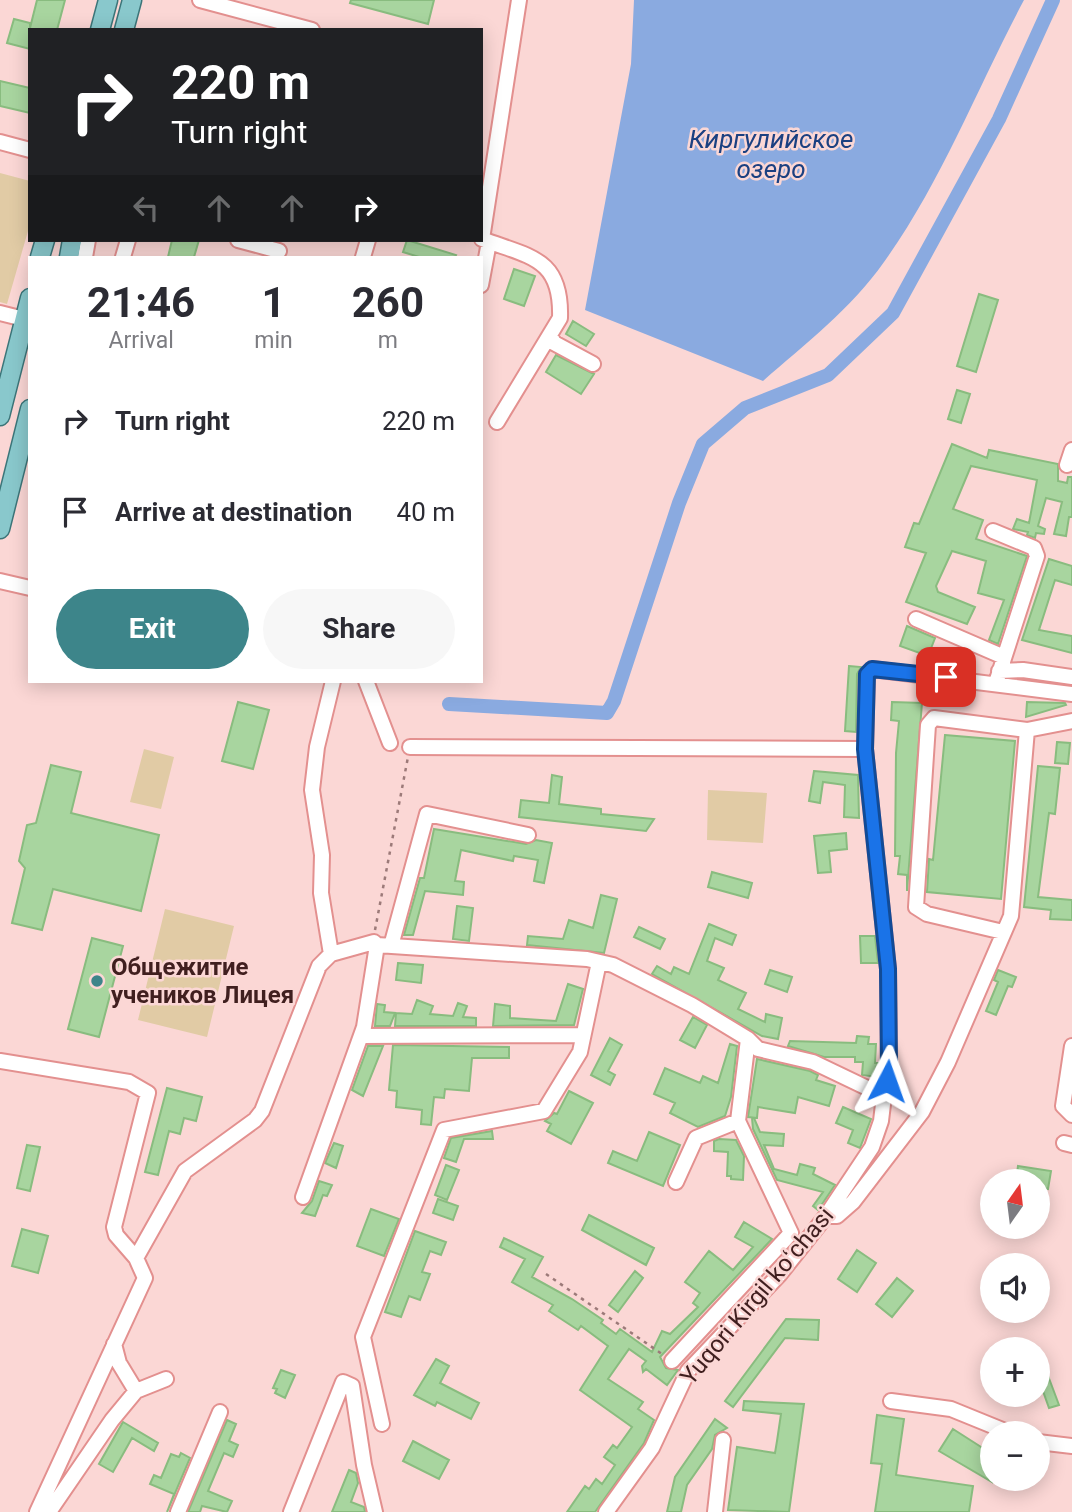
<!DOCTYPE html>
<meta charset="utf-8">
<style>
:root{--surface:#fff;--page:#f7f7f7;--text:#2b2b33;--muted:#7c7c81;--accent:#3d858a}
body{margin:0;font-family:Roboto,sans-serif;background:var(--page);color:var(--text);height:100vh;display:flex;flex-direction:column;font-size:26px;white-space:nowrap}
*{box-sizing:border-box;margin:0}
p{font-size:23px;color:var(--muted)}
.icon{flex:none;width:38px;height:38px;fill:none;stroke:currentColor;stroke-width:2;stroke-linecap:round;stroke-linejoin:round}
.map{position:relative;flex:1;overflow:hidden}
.panel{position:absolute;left:28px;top:256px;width:455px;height:427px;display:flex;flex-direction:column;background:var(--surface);border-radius:0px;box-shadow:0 4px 18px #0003}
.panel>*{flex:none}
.banner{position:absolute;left:28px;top:28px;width:455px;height:214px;border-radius:0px;box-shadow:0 4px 18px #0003;background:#202124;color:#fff;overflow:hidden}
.needle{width:46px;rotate:14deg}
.buttons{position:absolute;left:980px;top:1169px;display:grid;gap:14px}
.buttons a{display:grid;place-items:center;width:70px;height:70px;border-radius:50%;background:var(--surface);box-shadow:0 4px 18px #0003;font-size:35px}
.pin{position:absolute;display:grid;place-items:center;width:60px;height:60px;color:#fff;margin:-30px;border-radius:14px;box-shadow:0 4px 10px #0006}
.me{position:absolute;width:77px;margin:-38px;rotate:4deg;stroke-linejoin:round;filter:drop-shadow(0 0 5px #0008)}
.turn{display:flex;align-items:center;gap:24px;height:147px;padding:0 28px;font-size:32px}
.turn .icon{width:91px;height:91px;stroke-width:2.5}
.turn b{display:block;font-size:49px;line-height:60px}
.lanes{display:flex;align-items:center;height:66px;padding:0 28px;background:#0003;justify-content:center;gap:35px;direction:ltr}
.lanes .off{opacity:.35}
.eta{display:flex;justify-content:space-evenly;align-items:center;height:119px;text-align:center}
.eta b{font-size:42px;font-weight:700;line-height:49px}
.primary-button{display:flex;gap:14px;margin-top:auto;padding:14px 28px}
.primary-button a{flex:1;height:80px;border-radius:42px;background:var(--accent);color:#fff;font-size:28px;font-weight:700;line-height:80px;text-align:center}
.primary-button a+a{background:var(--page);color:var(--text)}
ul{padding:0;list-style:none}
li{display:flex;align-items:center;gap:21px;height:91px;padding:0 28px}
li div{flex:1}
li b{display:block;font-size:26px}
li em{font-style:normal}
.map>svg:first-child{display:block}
.green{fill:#e1cba5}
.water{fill:#8aaae0}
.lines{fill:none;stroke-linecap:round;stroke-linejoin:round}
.canal{stroke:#8aaae0;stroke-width:14}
.building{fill:#a8d59f;stroke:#89bc7f;stroke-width:2}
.minor-casing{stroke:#e3908f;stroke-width:18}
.major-casing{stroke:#3c7579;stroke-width:21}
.path{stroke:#9c7a79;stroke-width:2.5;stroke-dasharray:3.5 5;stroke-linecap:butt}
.minor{stroke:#fff;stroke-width:14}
.major{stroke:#89c8cc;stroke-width:18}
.route-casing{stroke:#114b97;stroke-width:18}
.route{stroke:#1a73e8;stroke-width:12}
.poi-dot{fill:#3d858a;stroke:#fbd7d5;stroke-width:2.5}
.labels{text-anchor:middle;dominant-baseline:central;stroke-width:5;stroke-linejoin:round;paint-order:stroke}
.poi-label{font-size:24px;font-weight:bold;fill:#401f1f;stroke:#fbd7d5;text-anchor:start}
.street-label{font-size:24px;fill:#401f1f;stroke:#fbd7d5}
.water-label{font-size:26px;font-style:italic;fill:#1b4081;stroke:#fbd7d5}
</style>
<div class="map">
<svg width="1072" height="1512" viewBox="0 0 1072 1512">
<rect width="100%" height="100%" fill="#fbd7d5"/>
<path class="green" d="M0 173 30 181V224L7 304 0 302Z
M144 749 174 757 161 809 130 802Z
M708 790 767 793 763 843 707 840Z
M165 909 234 926 207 1037 138 1020Z"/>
<path class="water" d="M634 0H1024C977 88 942 181 884 262 851 309 805 344 763 381L585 310 631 64Z"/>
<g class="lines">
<path class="canal" d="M449 704 607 713 614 701 679 503 703 444 745 408 828 375 893 313 999 119 1053 0"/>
</g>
<path class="building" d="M37 0H65L57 30H30V49L7 43 14 19 30 23V28Z
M351 0H434L428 24 350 3Z
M0 81 30 88V113L0 106Z
M172 240H199L194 257H168Z
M407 240 456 255 455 257H419L403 252Z
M514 269 535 276 524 306 504 299Z
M979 294 998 300 976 372 957 366Z
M573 321 594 334 586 346 566 334Z
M556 355 594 374 581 394 546 372Z
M957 390 970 394 961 423 948 419Z
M952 444 987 458 989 450 1058 464V481L1067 483 1068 477H1072V517H1069L1066 536 1054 534 1062 502 1046 498 1038 526 1045 529 1044 534 1036 533 1035 538 1027 535 1028 532 1013 529 1017 519 1029 523 1037 480 971 466 953 509 983 520 976 539 1027 556 998 644 989 640 1004 600 978 593 986 561 952 551 936 586 938 592 975 607 967 624 906 602 926 553 905 547 914 523 919 524Z
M1049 559 1072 566V585L1055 580 1039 630 1072 636V653L1022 640Z
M907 626 935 638 928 656 900 646Z
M849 666 861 667 857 674 856 732 845 731Z
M238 702 269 710 253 769 222 761Z
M892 702 922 703 907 891V875L898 874 900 856H895L896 753 899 721 891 720Z
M1027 702 1065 703 1066 705 1026 717Z
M945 735 1015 741 1001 899 927 892 929 859 933 860Z
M1057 742 1070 743 1068 764 1055 763Z
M51 765 81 772 71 813 159 835 141 911 53 889 42 930 12 923 25 868 19 861 27 825 36 823Z
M1038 766 1060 768 1055 814 1049 813 1038 897 1072 900V920L1050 919 1051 910 1024 907Z
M814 771 858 775 859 818 844 817 845 785 823 782 820 803 809 801Z
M552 775 562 777 559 804 601 809V814L654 819 646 831 519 817 521 800 549 803Z
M434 829 526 844 536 840 552 843 544 883 534 881 538 860 514 856 513 861 461 850 455 881 464 882 463 895 425 891 413 935H404L420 878H424Z
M846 833 847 849 829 851 831 872 818 873 814 836Z
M712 872 752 883 748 898 708 887Z
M601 895 617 899 604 953 527 945 528 936 563 939 569 920 593 928Z
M457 906 473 908 469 941 453 939Z
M709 924 736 935 732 945 715 938 707 961 724 968 718 980 746 993 738 1009 765 1022 766 1014 782 1018 778 1039 762 1036 652 974 657 966 671 974 674 967 689 974Z
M639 927 665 939 660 949 634 937Z
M860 936H875L878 963H861Z
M92 938 123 946 99 1037 68 1029Z
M398 963 423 965 421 983 396 980Z
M770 970 792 977 787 992 765 984Z
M998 970 1016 977 1012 987 1008 986 996 1015 986 1011 998 982 994 980Z
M568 984 583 989 574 1025 493 1026 495 1004 510 1006V1018L556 1021Z
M417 1000 433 1006 430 1014 453 1016 458 1003 467 1006 463 1017 476 1018V1026H395L396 1013 412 1014Z
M377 1004 385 1005 384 1012 395 1013 390 1026H375Z
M693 1017 707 1025 695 1048 680 1040Z
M857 1036 869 1037 868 1044H876L875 1063H879L877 1077 862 1075 863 1062H855V1057H824L788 1046 790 1041 856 1043Z
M610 1038 622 1045 608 1071 615 1075 610 1085 591 1075Z
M730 1044 737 1046 731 1097 725 1116 698 1127 670 1113 675 1103 654 1094 665 1068 700 1083 703 1076 718 1083Z
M393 1045 509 1047V1058H472L469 1091 445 1089 444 1098 434 1097 431 1125 421 1124 422 1110 396 1107 397 1091 389 1090Z
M368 1046H383L363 1096 352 1090Z
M757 1059 810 1071 818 1075 816 1080 835 1086 829 1106 798 1097 795 1113 758 1107 757 1118 748 1117Z
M167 1088 202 1097 196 1121 184 1118 180 1134 169 1131 158 1175 145 1172Z
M569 1091 593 1103 571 1144 547 1131 551 1124 545 1121 554 1113 557 1114Z
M843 1107 871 1119 860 1148 848 1143 853 1130 836 1123Z
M752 1118H754L760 1132 784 1134 783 1146 764 1145 774 1169 797 1175 800 1164 815 1168 813 1174 835 1185 818 1210 813 1206 823 1192 777 1180 753 1129Z
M492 1131 493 1139H464L456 1162 444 1158 451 1138Z
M649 1132 680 1145 663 1186 608 1163 613 1151 637 1161Z
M719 1139 736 1140 744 1156 743 1180 731 1179V1176H727L728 1152 714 1151V1141Z
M334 1143 343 1146 336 1168 325 1163Z
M27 1145 40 1147 30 1191 17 1188Z
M446 1165 459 1170 447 1200 435 1195Z
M1018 1166 1051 1171 1048 1189 1038 1187V1181H1016Z
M319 1181 332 1185 327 1196 323 1195 315 1216 302 1213 312 1201Z
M438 1199 458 1206 453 1220 433 1213Z
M371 1209 399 1219 384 1256 357 1246Z
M589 1215 654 1248 646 1265 582 1230Z
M744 1222 772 1239 660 1357 666 1368 678 1370 667 1385 646 1369 643 1372 642 1366 646 1361 629 1349 608 1379 643 1402 638 1409 654 1420 644 1443 595 1512H567L585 1486 589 1489 596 1479 602 1484 615 1465 604 1457 613 1445 617 1448 632 1427 580 1390 608 1346 581 1326 578 1330 549 1311 553 1305 512 1282 525 1259 500 1247 504 1238 543 1257 532 1277 572 1299 603 1320 601 1323 616 1334 620 1329 652 1352 662 1331 670 1334 698 1307 693 1303 700 1293 685 1282 709 1251 733 1270 753 1247 735 1237Z
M22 1229 48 1236 38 1273 12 1266Z
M415 1231 446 1242 441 1255 430 1251 422 1272 430 1274 420 1300 409 1296 401 1317 385 1312Z
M857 1250 876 1263 857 1292 838 1279Z
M635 1271 643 1278 618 1312 609 1305Z
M897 1278 913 1291 892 1317 876 1304Z
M786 1319 819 1320 818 1340 785 1338 733 1407 725 1401Z
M436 1359 449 1366 440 1383 479 1403 471 1419 437 1402 435 1406 414 1395Z
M281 1370 295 1375 285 1398 275 1393 277 1389 273 1388Z
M1047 1373 1059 1405 1049 1408 1038 1377Z
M744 1401 804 1404 789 1512 728 1510 737 1447 775 1453 777 1441 781 1414 743 1410Z
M877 1415 904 1419 896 1475 973 1486 969 1512H875L882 1464 871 1463Z
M715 1419 727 1428 715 1435 712 1449 687 1485 681 1512H667L675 1477Z
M227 1420 236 1424 229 1441 238 1445 233 1457 224 1453 208 1491 232 1501 227 1512 202 1506 200 1512H188Z
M123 1422 158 1443 154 1451 132 1438 113 1472 99 1464Z
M953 1429 992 1454V1482L939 1451Z
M413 1441 449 1460 439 1479 403 1461Z
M181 1453 190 1458 167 1512 174 1494 150 1484 154 1475 161 1478 171 1454 179 1457Z
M349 1470 356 1473 358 1483 351 1502 364 1507 365 1512H332Z"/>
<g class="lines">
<defs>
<path id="minor" d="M200 0 312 30
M0 142 30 150
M238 240 279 251
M85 257 88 240
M123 257 128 240
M363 257 368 240
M481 285 489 242
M0 313 24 319
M550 335 554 343 593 364
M497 422 560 318C562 257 529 257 482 239L519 0
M1067 465 1072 450
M993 531 1034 548 1037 556 996 683
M0 581 30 588
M916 619 1004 657
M999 671 1023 670 1072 677
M366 681 390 743
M410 747 865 749 867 674 872 669 1072 694
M865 749 888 969 889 1067 884 1096
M1003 932 927 914 916 907 928 725 934 718 1027 730 1072 721
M391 946 427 814 528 835
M331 954 321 893 322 855 312 790 317 747 333 681
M361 1036 583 1035
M1072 1046 1063 1106 1072 1115
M0 1061 129 1082 148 1093 114 1227 116 1235 136 1258 145 1278 37 1512
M1064 1143 1072 1145
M676 1182 696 1138 738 1121
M303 1197 364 1027 377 945
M826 1216H837L853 1202 922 1112 948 1062 1011 916 1027 730
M136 1258 185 1171 255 1120 262 1111 319 966 331 954 374 942 377 945 587 959 613 965 692 1005 748 1039 758 1049 813 1062 884 1096 881 1121 872 1147 826 1216 780 1274 688 1371 652 1448 606 1512
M114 1344 119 1363 136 1391
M672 1361 791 1233 738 1121 748 1039
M891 1401 951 1409 1010 1433
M382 1424 363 1337 444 1130 544 1111 580 1052 599 962
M1038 1442 1072 1446
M49 1512 112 1420 136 1391 166 1379
M178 1512 220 1412
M291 1512 343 1382 352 1386 364 1465 375 1512
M715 1512 723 1440"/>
<path id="major" d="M100 30 108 0
M124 30 132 0
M40 257 45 240
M69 257 72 240
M0 416 30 298
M0 529 30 409"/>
</defs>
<use href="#minor" class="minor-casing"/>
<use href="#major" class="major-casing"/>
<path class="path" d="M375 930 408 757
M546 1274 662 1354"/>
<use href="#minor" class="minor"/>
<use href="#major" class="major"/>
</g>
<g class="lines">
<defs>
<path id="route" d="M887 1081 889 1067 888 969 865 749 867 674 872 669 946 677"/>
</defs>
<use href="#route" class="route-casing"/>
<use href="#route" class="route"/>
</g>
<circle class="poi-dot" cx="97" cy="981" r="7"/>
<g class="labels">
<g class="poi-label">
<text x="111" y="967">Общежитие<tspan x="111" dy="28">учеников Лицея</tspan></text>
</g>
<g class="street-label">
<text transform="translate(757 1296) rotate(-50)">Yuqori Kirgil koʻchasi</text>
</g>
<g class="water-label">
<text x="771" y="139">Киргулийское<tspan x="771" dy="30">озеро</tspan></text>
</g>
</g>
</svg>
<div class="buttons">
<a><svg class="needle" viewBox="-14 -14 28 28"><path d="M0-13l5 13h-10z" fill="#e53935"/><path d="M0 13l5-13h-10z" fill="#7c7c81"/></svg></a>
<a><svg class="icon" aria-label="sound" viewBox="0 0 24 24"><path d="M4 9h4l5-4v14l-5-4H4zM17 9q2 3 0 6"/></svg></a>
<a>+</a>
<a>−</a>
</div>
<div class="pin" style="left:946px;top:677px;background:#d93025"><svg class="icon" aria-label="arrive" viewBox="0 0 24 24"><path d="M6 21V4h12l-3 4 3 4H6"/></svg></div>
<svg class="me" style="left:887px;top:1081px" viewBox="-20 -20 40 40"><path d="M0-17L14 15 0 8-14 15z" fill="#1a73e8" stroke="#fff" stroke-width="4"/></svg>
<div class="banner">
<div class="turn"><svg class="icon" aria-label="right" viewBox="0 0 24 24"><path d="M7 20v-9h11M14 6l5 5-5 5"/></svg><div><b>220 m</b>Turn right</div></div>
<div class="lanes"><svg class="icon off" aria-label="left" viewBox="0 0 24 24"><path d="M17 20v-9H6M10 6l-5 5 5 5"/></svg><svg class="icon off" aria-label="ahead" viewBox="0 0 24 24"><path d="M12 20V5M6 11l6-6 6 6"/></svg><svg class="icon off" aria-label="ahead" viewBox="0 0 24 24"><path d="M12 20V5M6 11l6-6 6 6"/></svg><svg class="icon" aria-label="right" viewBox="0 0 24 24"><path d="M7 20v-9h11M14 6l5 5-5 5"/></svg></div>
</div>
<section class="panel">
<div class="eta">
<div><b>21:46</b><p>Arrival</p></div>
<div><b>1</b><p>min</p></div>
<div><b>260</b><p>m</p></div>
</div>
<ul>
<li><svg class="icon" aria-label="right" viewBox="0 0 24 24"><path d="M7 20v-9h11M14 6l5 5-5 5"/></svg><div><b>Turn right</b></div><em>220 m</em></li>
<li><svg class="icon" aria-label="arrive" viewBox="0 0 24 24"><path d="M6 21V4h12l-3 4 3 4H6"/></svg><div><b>Arrive at destination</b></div><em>40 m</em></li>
</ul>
<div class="primary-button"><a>Exit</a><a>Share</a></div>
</section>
</div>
